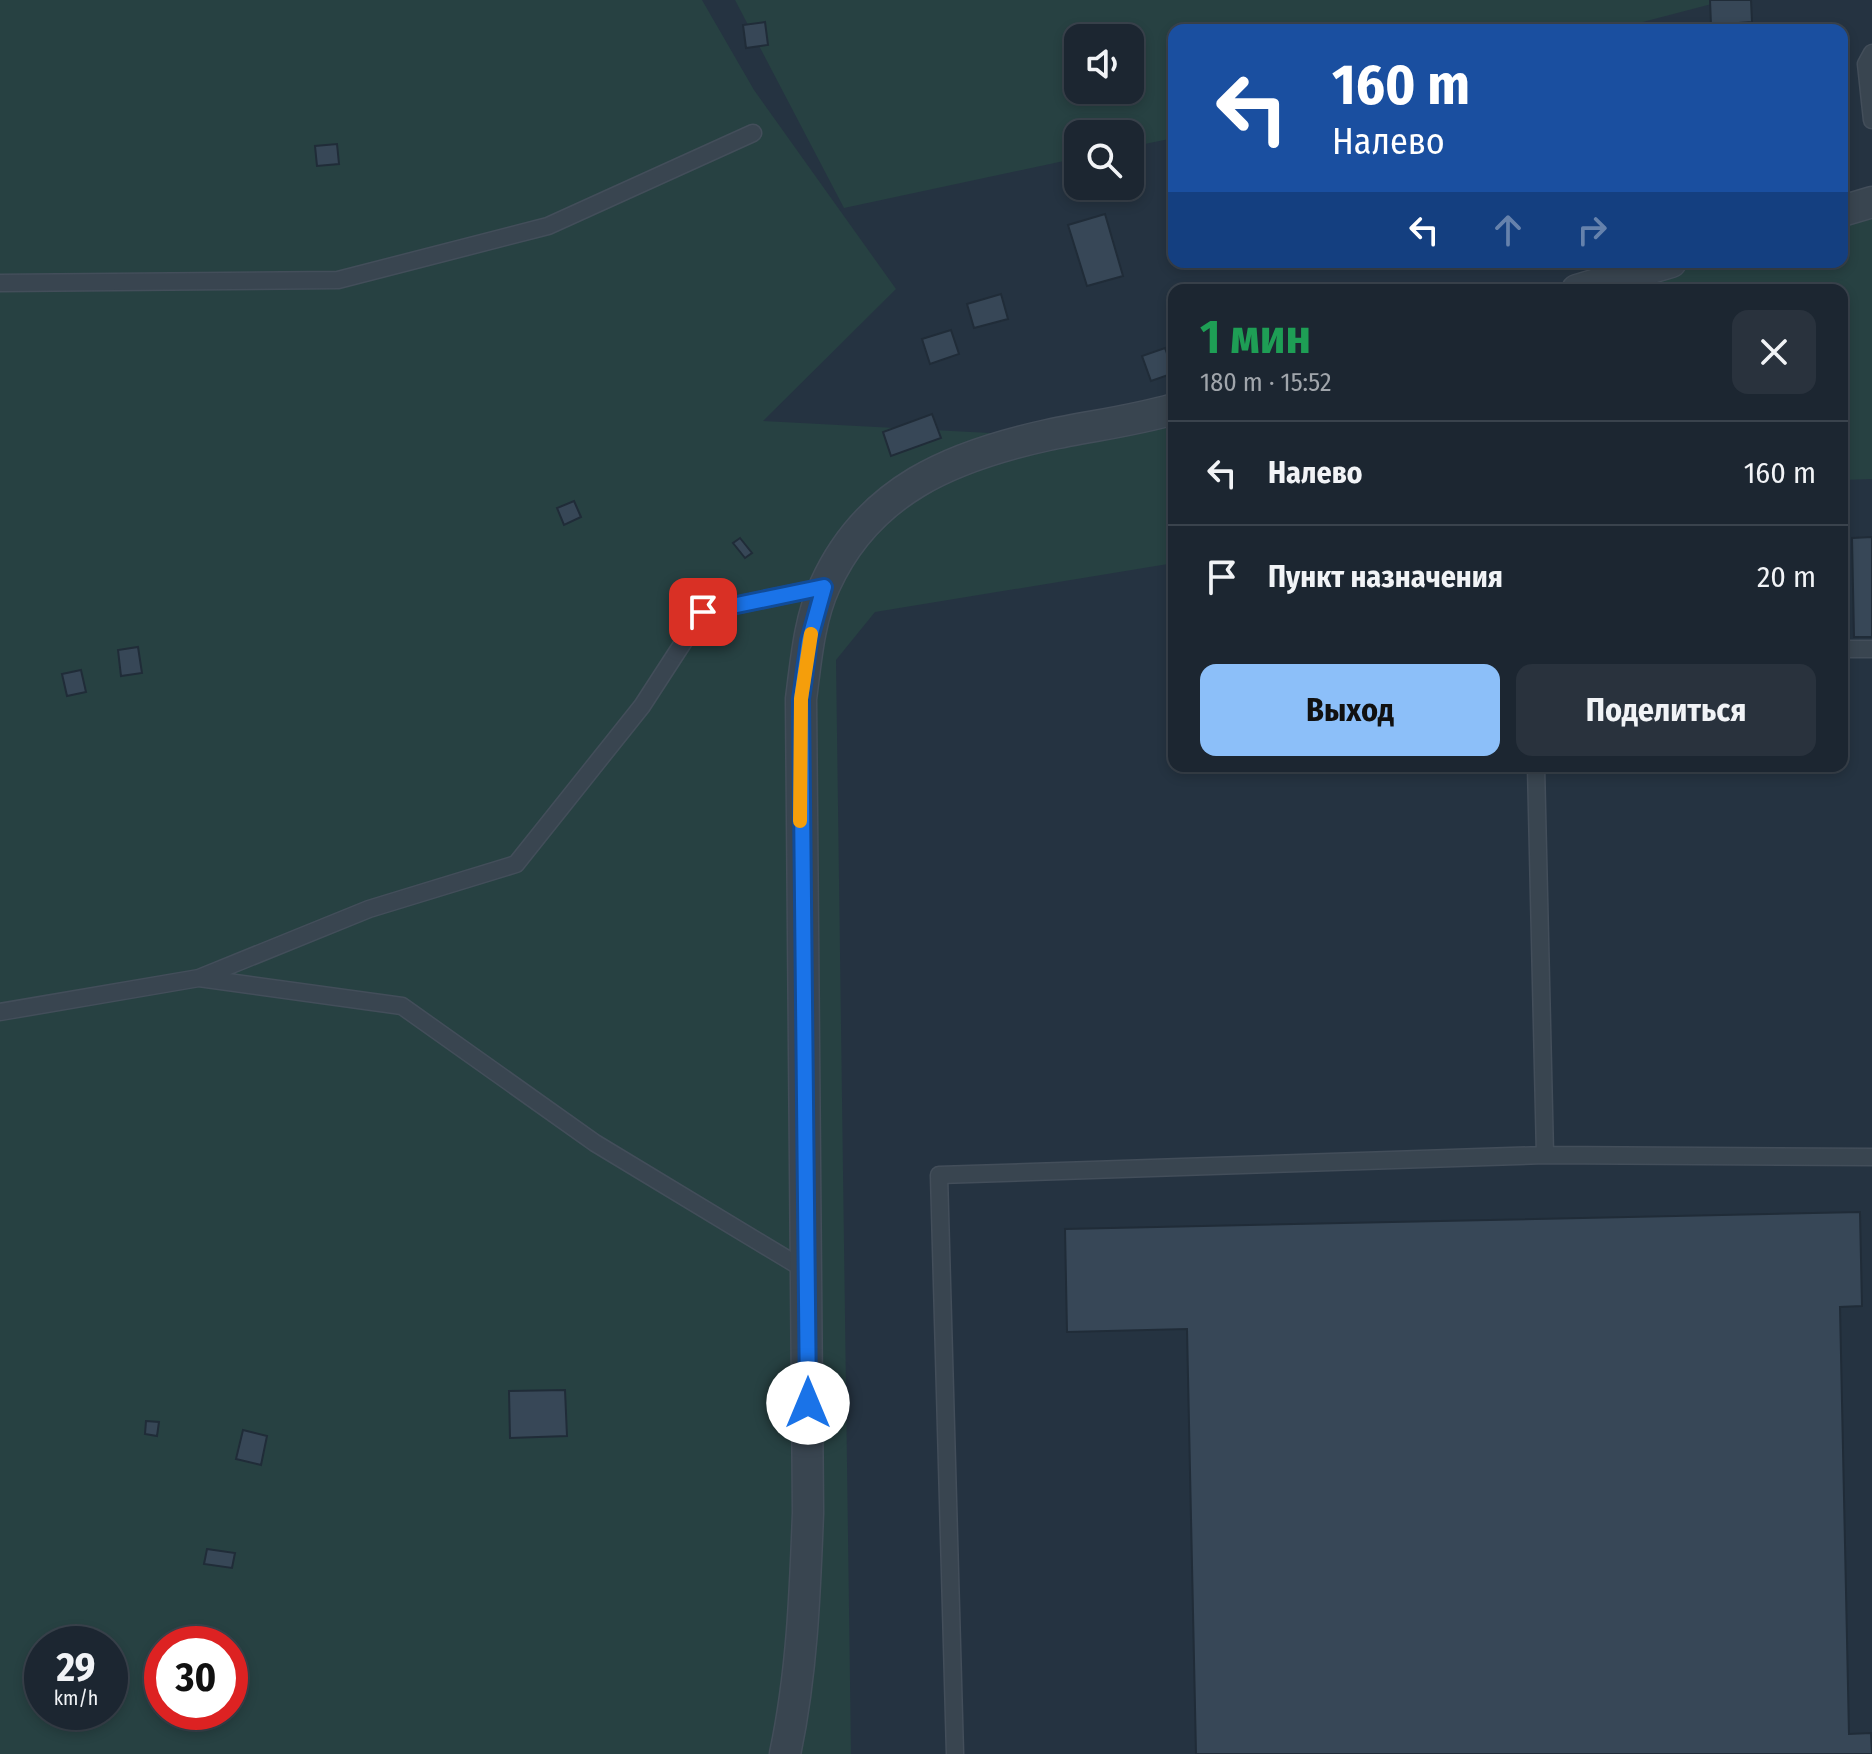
<!DOCTYPE html>
<html lang="ru">
<meta charset="utf-8">
<style>
:root{--surface:#1c2631;--page:#29323d;--text:#f1f3f6;--muted:#a0a5ab;--line:#3a434d;--accent:#8cbff9}
body{margin:0;font-family:"Fira Sans Condensed",sans-serif;background:var(--page);color:var(--text);height:100vh;display:flex;flex-direction:column;font-size:30px;white-space:nowrap}
*{box-sizing:border-box;margin:0}
p{font-size:26px;color:var(--muted)}
.icon{flex:none;width:44px;height:44px;fill:none;stroke:currentColor;stroke-width:2;stroke-linecap:round;stroke-linejoin:round}
.map{position:relative;flex:1;overflow:hidden}
.sheet{position:absolute;left:1168px;top:284px;width:680px;height:488px;display:flex;flex-direction:column;background:var(--surface);border-radius:16px;box-shadow:0 4px 12px #0003,0 0 0 2px var(--line)}
.sheet>*{flex:none}
.banner{position:absolute;left:1168px;top:24px;width:680px;height:244px;border-radius:16px;box-shadow:0 4px 12px #0003,0 0 0 2px var(--line);background:#1a4fa0;color:#fff;overflow:hidden}
.buttons{position:absolute;left:1064px;top:24px;display:grid;gap:16px}
.buttons a{display:grid;place-items:center;width:80px;height:80px;border-radius:16px;background:var(--surface);box-shadow:0 4px 12px #0003,0 0 0 2px var(--line);font-size:40px}
.speed{position:absolute;left:24px;top:1626px;display:flex;gap:16px;font-size:40px;font-weight:700;text-align:center}
.speed>*{display:grid;place-content:center;width:104px;height:104px;border-radius:50%;background:var(--surface);box-shadow:0 4px 12px #0003,0 0 0 2px var(--line);line-height:1}
.speed small{font-size:20px;font-weight:400}
.speed .limit{border:12px solid #d22;background:#fff;color:#111}
.pin{position:absolute;display:grid;place-items:center;width:68px;height:68px;color:#fff;margin:-34px;border-radius:16px;box-shadow:0 4px 12px #0006}
.me{position:absolute;width:88px;margin:-44px;rotate:0deg;stroke-linejoin:round;filter:drop-shadow(0 0 6px #0008)}
.turn{display:flex;align-items:center;gap:28px;height:168px;padding:0 32px;font-size:36px}
.turn .icon{width:104px;height:104px;stroke-width:2.5}
.turn b{display:block;font-size:56px;line-height:68px}
.lanes{display:flex;align-items:center;height:76px;padding:0 32px;background:#0003;justify-content:center;gap:40px;direction:ltr}
.lanes .off{opacity:.35}
.round{display:grid;place-items:center;flex:none;width:84px;height:84px;border-radius:16px;background:var(--page)}
.head{display:flex;align-items:center;justify-content:space-between;height:136px;padding:0 32px}
h1{font-size:48px;font-weight:700;line-height:60px;color:#1e9e55}
.button{display:flex;gap:16px;margin-top:auto;padding:16px 32px}
.button a{flex:1;height:92px;border-radius:16px;background:var(--accent);color:#111;font-size:32px;font-weight:700;line-height:92px;text-align:center}
.button a+a{background:var(--page);color:var(--text)}
ul{padding:0;list-style:none}
li{display:flex;align-items:center;gap:24px;height:104px;padding:0 32px;border-top:2px solid var(--line)}
li div{flex:1}
li b{display:block;font-size:30px}
li em{font-style:normal}
.map>svg:first-child{display:block}
.green{fill:#274142;fill-rule:evenodd}
.building{fill:#374757;stroke:#202c38;stroke-width:2}
.lines{fill:none;stroke-linecap:round;stroke-linejoin:round}
.service-casing{stroke:#434e5a;stroke-width:19}
.minor-casing{stroke:#434e5a;stroke-width:33}
.service{stroke:#394550;stroke-width:16}
.minor{stroke:#394550;stroke-width:30}
.route-casing{stroke:#114b97;stroke-width:20}
.route{stroke:#1a73e8;stroke-width:14}
.slow{stroke:#f59e0b;stroke-width:14}
</style>
<div class="map">
<svg width="1872" height="1754" viewBox="0 0 1872 1754">
<rect width="100%" height="100%" fill="#253341"/>
<path class="green" d="M0 0H702L754 90 896 289 763 421 1045 436 1174 409V563L875 612 836 660 851 1754H0ZM42 1644H110V1712H42ZM162 1644H230V1712H162Z
M735 0H1727L1612 30H1174V138L1130 147V134H1078V158L844 208ZM1078 38H1130V90H1078Z
M1872 202V479L1842 480V290H1577L1671 262H1842V211Z"/>
<path class="building" d="M1710 0H1751L1752 22 1711 25Z
M765 22 768 45 746 48 743 25Z
M337 144 339 164 317 166 315 146Z
M1105 214 1123 276 1087 286 1068 225Z
M1001 294 1008 319 974 328 967 304Z
M951 330 959 354 930 364 922 339Z
M1165 348 1174 373 1151 381 1142 356Z
M932 414 941 438 891 456 883 432Z
M574 501 581 517 564 525 557 508Z
M1872 537V637H1854L1852 538Z
M740 538 752 553 745 558 733 543Z
M138 647 142 673 121 676 118 650Z
M81 670 86 692 67 696 62 674Z
M1860 1212 1862 1306 1840 1307 1849 1734 1871 1733 1872 1754H1196L1187 1329 1067 1332 1065 1229Z
M565 1390 567 1436 510 1438 509 1391Z
M146 1421 159 1422 157 1436 145 1434Z
M243 1430 267 1436 261 1465 236 1459Z
M207 1549 235 1553 232 1568 204 1564Z"/>
<g class="lines">
<defs>
<path id="service" d="M1872 53 1866 64 1872 120
M0 283 338 280 548 226 753 133
M1842 649H1872
M1536 766 1545 1155
M199 978 369 909 516 864 642 706 703 612 824 587
M0 1012 199 978 402 1006 595 1143 807 1271
M955 1754 939 1175 1545 1155 1872 1157"/>
<path id="minor" d="M1842 211 1872 202
M1577 290 1671 262
M785 1754C802 1674 805 1594 808 1513L801 699C806 661 809 620 825 585 868 490 952 456 1048 435 1090 426 1133 421 1174 409"/>
</defs>
<use href="#service" class="service-casing"/>
<use href="#minor" class="minor-casing"/>
<use href="#service" class="service"/>
<use href="#minor" class="minor"/>
</g>
<g class="lines">
<defs>
<path id="route" d="M703 612 824 587 809 641 801 699 808 1403"/>
</defs>
<use href="#route" class="route-casing"/>
<use href="#route" class="route"/>
<path class="slow" d="M800 821 801 699 811 634"/>
</g>
</svg>
<div class="buttons">
<a><svg class="icon" aria-label="sound" viewBox="0 0 24 24"><path d="M4 9h4l5-4v14l-5-4H4zM17 9q2 3 0 6"/></svg></a>
<a><svg class="icon" aria-label="search" viewBox="0 0 24 24"><circle cx="10" cy="10" r="6"/><path d="M15 15l6 6"/></svg></a>
</div>
<div class="speed"><div>29<small>km/h</small></div><div class="limit">30</div></div>
<div class="pin" style="left:703px;top:612px;background:#d93025"><svg class="icon" aria-label="arrive" viewBox="0 0 24 24"><path d="M6 21V4h12l-3 4 3 4H6"/></svg></div>
<svg class="me" style="left:808px;top:1403px" viewBox="-20 -20 40 40"><circle r="19" fill="#fff"/><path d="M0-13L10 11 0 6-10 11z" fill="#1a73e8"/></svg>
<div class="banner">
<div class="turn"><svg class="icon" aria-label="left" viewBox="0 0 24 24"><path d="M17 20v-9H6M10 6l-5 5 5 5"/></svg><div><b>160 m</b>Налево</div></div>
<div class="lanes"><svg class="icon" aria-label="left" viewBox="0 0 24 24"><path d="M17 20v-9H6M10 6l-5 5 5 5"/></svg><svg class="icon off" aria-label="ahead" viewBox="0 0 24 24"><path d="M12 20V5M6 11l6-6 6 6"/></svg><svg class="icon off" aria-label="right" viewBox="0 0 24 24"><path d="M7 20v-9h11M14 6l5 5-5 5"/></svg></div>
</div>
<section class="sheet">
<div class="head"><div><h1>1 мин</h1><p>180 m · 15:52</p></div><a class="round"><svg class="icon" aria-label="close" viewBox="0 0 24 24"><path d="M6 6l12 12M18 6L6 18"/></svg></a></div>
<ul>
<li><svg class="icon" aria-label="left" viewBox="0 0 24 24"><path d="M17 20v-9H6M10 6l-5 5 5 5"/></svg><div><b>Налево</b></div><em>160 m</em></li>
<li><svg class="icon" aria-label="arrive" viewBox="0 0 24 24"><path d="M6 21V4h12l-3 4 3 4H6"/></svg><div><b>Пункт назначения</b></div><em>20 m</em></li>
</ul>
<div class="button"><a>Выход</a><a>Поделиться</a></div>
</section>
</div>
